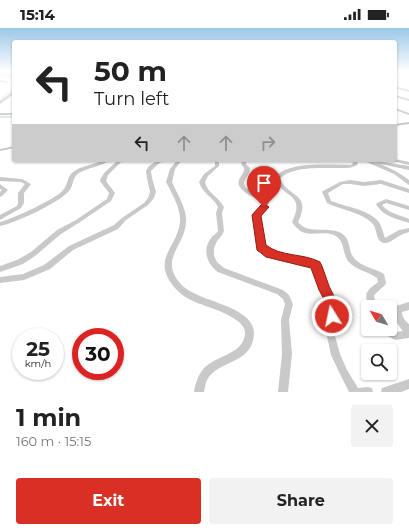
<!DOCTYPE html>
<meta charset="utf-8">
<style>
:root{--surface:#fff;--page:#f2f2f2;--text:#222;--muted:#767676;--accent:#d93025}
body{margin:0;font-family:Montserrat,sans-serif;background:var(--page);color:var(--text);height:100vh;display:flex;flex-direction:column;font-size:15px;white-space:nowrap}
*{box-sizing:border-box;margin:0}
p{font-size:13px;color:var(--muted)}
.icon{flex:none;width:22px;height:22px;fill:none;stroke:currentColor;stroke-width:2;stroke-linecap:round;stroke-linejoin:round}
.map{position:relative;height:364px;overflow:hidden}
.side{display:flex;flex-direction:column;background:var(--surface);flex:1}
.side>*{flex:none}
.banner{position:absolute;left:12px;top:12px;width:385px;height:122px;border-radius:4px;box-shadow:0 1px 3px #0004;background:#fff;color:var(--text);overflow:hidden}
.needle{width:26px;rotate:308deg}
.fabs{position:absolute;left:361px;top:272px;display:grid;gap:8px}
.fabs a{display:grid;place-items:center;width:36px;height:36px;border-radius:4px;background:var(--surface);box-shadow:0 1px 3px #0004;font-size:20px}
.speed{position:absolute;left:12px;top:300px;display:flex;gap:8px;font-size:20px;font-weight:700;text-align:center}
.speed>*{display:grid;place-content:center;width:52px;height:52px;border-radius:50%;background:var(--surface);box-shadow:0 1px 3px #0004;line-height:1}
.speed small{font-size:10px;font-weight:400}
.speed .limit{border:6px solid #d22;background:#fff;color:#111}
.pin{position:absolute;display:grid;place-items:center;width:34px;height:34px;color:#fff;margin:-41px -17px;border-radius:50% 50% 50% 0;rotate:-45deg;box-shadow:0 0 4px #0007}
.pin .icon{rotate:45deg}
.me{position:absolute;width:44px;margin:-22px;rotate:350deg;stroke-linejoin:round;filter:drop-shadow(0 0 3px #0008)}
.turn{display:flex;align-items:center;gap:14px;height:84px;padding:0 16px;font-size:18px}
.turn .icon{width:52px;height:52px;stroke-width:2.5}
.turn b{display:block;font-size:28px;line-height:34px}
.lanes{display:flex;align-items:center;height:38px;padding:0 16px;background:#0003;justify-content:center;gap:20px;direction:ltr}
.lanes .off{opacity:.35}
.round{display:grid;place-items:center;flex:none;width:42px;height:42px;border-radius:4px;background:var(--page)}
.head{display:flex;align-items:center;justify-content:space-between;height:68px;padding:0 16px}
h1{font-size:24px;font-weight:700;line-height:30px}
.cta{display:flex;gap:8px;margin-top:auto;padding:8px 16px}
.cta a{flex:1;height:46px;border-radius:4px;background:var(--accent);color:#fff;font-size:16px;font-weight:700;line-height:46px;text-align:center}
.cta a+a{background:var(--page);color:var(--text)}
.status{display:flex;justify-content:space-between;align-items:center;height:28px;padding:0 20px;background:var(--surface);direction:ltr}
.status svg{height:11px;fill:currentColor}
.map>svg:first-child{display:block}
.lines{fill:none;stroke-linecap:round;stroke-linejoin:round}
.stream-far1{stroke:#c8e3e7;stroke-width:1}
.stream{stroke:#c8e3e7;stroke-width:1.5}
.minor{fill:#c9c9c9;fill-rule:evenodd}
.route{fill:#d93025;stroke:#8d1f18}
</style>
<div class="status"><b>15:14</b><svg viewBox="0 0 49 12"><path d="M0 12V9h3v3zM5 12V6h3v6zM10 12V3h3v9zM15 12V0h3v12zM26 1h20v11H26zM47 4h2v5h-2z"/></svg></div>
<div class="map">
<svg width="409" height="364" viewBox="0 0 409 364">
<rect width="100%" height="100%" fill="#fff"/>
<g class="lines">
<path class="stream-far1" d="M0 46 9 44
M0 49H14
M0 72 7 65 14 62"/>
<path class="stream" d="M0 89H14
M14 92 12 94 14 96"/>
<path class="minor" d="M10 44H13L6 47H14V49L0 48V46Z
M0 52 9 54 7 55 0 54Z
M395 58 409 62V64L395 60Z
M13 63H14V66L0 76V73Z
M395 67 409 71V73L395 69Z
M395 80 409 85V87L395 82Z
M0 85H14V87H0Z
M409 94V96L395 98V96Z
M14 118V120L0 123V121Z
M395 131 409 134V137L392 133V132H395Z
M104 132H110C101 139 89 139 79 145 72 149 74 157 69 163 59 175 15 195 0 198V194C12 191 57 171 64 161 68 156 67 149 72 145 81 137 94 137 104 132Z
M118 132H123L108 147 106 153 115 165 111 173 80 194 61 206 35 228 23 236 0 244V238L17 232 31 224 57 202 76 192 107 171 109 165 100 153C103 143 112 139 118 132Z
M158 132H164L157 137 151 143 152 150 156 164 154 170 148 177 126 192 118 201 73 222 50 241 24 252 0 255V249L23 246 44 237 69 218 114 197 122 190 144 175 148 170 150 164 147 150 146 143 149 138Z
M177 132H182L175 141 172 154C177 166 187 180 186 194 185 218 159 231 180 255 185 261 193 265 200 268 215 275 255 283 254 306 252 337 219 331 207 352 205 356 205 360 204 364H194C195 357 197 350 201 344 212 327 243 328 245 306 247 289 206 279 193 273 186 270 179 265 174 259 151 230 177 221 180 194 181 180 172 166 166 154L170 141Z
M215 132H219V138L208 148 205 154C207 165 219 169 224 179L222 185 224 203 222 207 217 213 214 220V228L217 234 224 240 283 262 289 267 293 276 289 292 292 326 288 364H278L282 326 281 292 285 276 283 271 277 266 218 244C207 236 202 222 211 210 213 207 216 206 218 203L216 185 218 179C213 169 202 165 199 154L204 146 215 138Z
M243 132H247L246 136 250 140C250 149 240 152 246 160L266 171 269 175 266 180 259 187 262 216 265 220 275 225 311 231 321 237 324 251 336 278 335 308 340 326 347 342 358 360 368 359 372 360 373 364H349L341 348 331 327 327 308 328 278 316 251 315 240 309 236 274 230 261 224 256 216 253 187 262 178 263 175 262 173C255 170 235 162 239 152 241 147 244 146 244 140L241 136Z
M352 132H356L358 136C352 141 345 140 337 140 321 140 290 138 280 151 289 170 312 165 298 194 308 207 325 198 339 204 352 210 347 221 354 230 361 239 375 240 384 246L386 255 385 257 374 267 375 273 377 279H369C363 264 367 263 378 254L377 250C368 243 355 242 348 233 342 224 345 212 334 207 317 201 305 214 292 194 306 165 284 171 274 151 276 148 278 146 281 144 298 134 331 137 351 137L353 135Z
M362 132C377 132 397 143 409 152V157L394 146Z
M376 133 409 138V142L376 135Z
M0 149 22 151 31 156 24 165V175L21 180 0 192V187L17 178 18 175V165L25 156 21 154 0 153Z
M350 152 364 154 381 152 409 161V165L381 156 364 158 350 156H343L328 165 331 173C346 179 367 181 378 193 382 198 383 205 385 210L399 202 409 200V204C407 205 405 205 403 206 397 208 390 216 384 215 375 213 378 201 372 195 361 184 341 182 327 175L322 164 323 163 340 154Z
M0 156 8 162 2 168 0 169V164L2 162 0 161Z
M386 171 409 178V182L386 175 382 177C388 185 400 187 409 191V195C397 191 382 188 376 176L377 175Z
M409 274V282L402 284C402 289 405 293 409 296V310L395 312 381 304 380 301H390V300L396 304 403 303C396 295 392 288 396 278Z
M409 351V361L401 364H381L382 360Z"/>
</g>
<linearGradient id="sky" x2="0" y2="1"><stop stop-color="#9bc7e8"/><stop offset="0.46" stop-color="#fff"/><stop offset="1" stop-color="#fff" stop-opacity="0"/></linearGradient>
<rect width="409" height="95" fill="url(#sky)"/>
<path class="route" d="M264 176 269 179 261 188 266 217C281 229 303 225 320 234 324 242 326 250 329 258 334 269 342 280 337 292L332 294 328 292 325 273 319 262 311 240 266 229 257 222 252 187 261 177Z"/>
</svg>
<div class="fabs">
<a><svg class="needle" viewBox="-14 -14 28 28"><path d="M0-13l5 13h-10z" fill="#e53935"/><path d="M0 13l5-13h-10z" fill="#767676"/></svg></a>
<a><svg class="icon" aria-label="search" viewBox="0 0 24 24"><circle cx="10" cy="10" r="6"/><path d="M15 15l6 6"/></svg></a>
</div>
<div class="speed"><div>25<small>km/h</small></div><div class="limit">30</div></div>
<div class="pin" style="left:264px;top:179px;background:#d93025"><svg class="icon" aria-label="arrive" viewBox="0 0 24 24"><path d="M6 21V4h12l-3 4 3 4H6"/></svg></div>
<svg class="me" style="left:332px;top:288px" viewBox="-20 -20 40 40"><circle r="17" fill="#d93025" stroke="#fff" stroke-width="3"/><path d="M0-11L8 9 0 5-8 9z" fill="#fff"/></svg>
<div class="banner">
<div class="turn"><svg class="icon" aria-label="left" viewBox="0 0 24 24"><path d="M17 20v-9H6M10 6l-5 5 5 5"/></svg><div><b>50 m</b>Turn left</div></div>
<div class="lanes"><svg class="icon" aria-label="left" viewBox="0 0 24 24"><path d="M17 20v-9H6M10 6l-5 5 5 5"/></svg><svg class="icon off" aria-label="ahead" viewBox="0 0 24 24"><path d="M12 20V5M6 11l6-6 6 6"/></svg><svg class="icon off" aria-label="ahead" viewBox="0 0 24 24"><path d="M12 20V5M6 11l6-6 6 6"/></svg><svg class="icon off" aria-label="right" viewBox="0 0 24 24"><path d="M7 20v-9h11M14 6l5 5-5 5"/></svg></div>
</div>
</div>
<section class="side">
<div class="head"><div><h1>1 min</h1><p>160 m · 15:15</p></div><a class="round"><svg class="icon" aria-label="close" viewBox="0 0 24 24"><path d="M6 6l12 12M18 6L6 18"/></svg></a></div>
<div class="cta"><a>Exit</a><a>Share</a></div>
</section>
